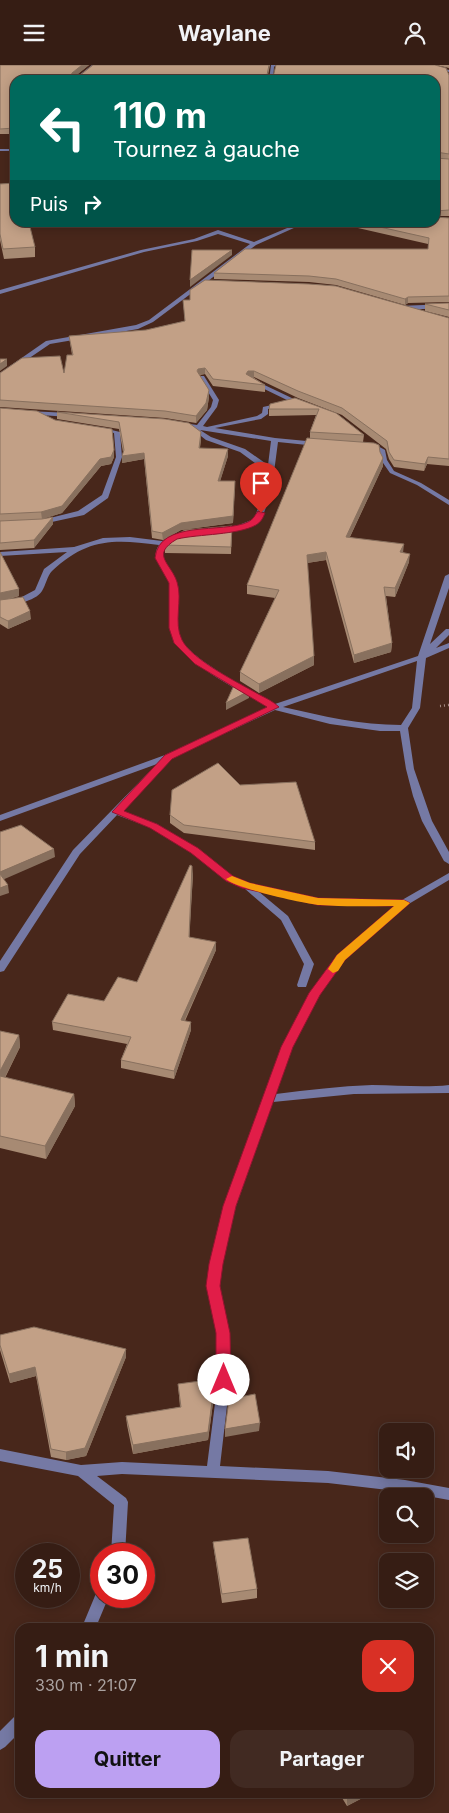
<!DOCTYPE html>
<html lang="fr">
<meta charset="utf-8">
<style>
:root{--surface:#361d14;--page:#412a22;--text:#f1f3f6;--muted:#aaa2a0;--line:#503b34;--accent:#bca0f2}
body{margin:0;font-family:Inter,sans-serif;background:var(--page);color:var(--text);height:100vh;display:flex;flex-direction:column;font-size:19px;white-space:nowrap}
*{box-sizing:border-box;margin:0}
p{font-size:16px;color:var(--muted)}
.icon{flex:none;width:28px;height:28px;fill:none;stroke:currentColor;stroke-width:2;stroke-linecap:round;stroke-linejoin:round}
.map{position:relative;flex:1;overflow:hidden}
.drawer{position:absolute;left:15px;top:1558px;width:419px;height:175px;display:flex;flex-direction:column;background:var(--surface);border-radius:15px;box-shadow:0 2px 12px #0003,0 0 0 1px var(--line)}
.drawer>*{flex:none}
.hud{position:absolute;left:10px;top:10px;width:430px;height:152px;border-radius:15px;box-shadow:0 2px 12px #0003,0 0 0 1px var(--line);background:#00695c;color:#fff;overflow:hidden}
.tools{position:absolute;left:379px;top:1358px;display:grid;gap:10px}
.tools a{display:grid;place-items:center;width:55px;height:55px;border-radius:10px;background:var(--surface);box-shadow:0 2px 12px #0003,0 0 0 1px var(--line);font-size:25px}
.speed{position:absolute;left:15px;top:1478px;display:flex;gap:10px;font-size:25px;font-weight:700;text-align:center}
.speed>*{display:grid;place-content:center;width:65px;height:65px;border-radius:50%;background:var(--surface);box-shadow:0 2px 12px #0003,0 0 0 1px var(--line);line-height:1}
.speed small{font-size:12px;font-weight:400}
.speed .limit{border:8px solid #d22;background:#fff;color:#111}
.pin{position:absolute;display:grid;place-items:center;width:42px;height:42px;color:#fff;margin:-51px -21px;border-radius:50% 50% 50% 0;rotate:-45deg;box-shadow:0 0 5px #0007}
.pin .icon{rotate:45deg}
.me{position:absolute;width:55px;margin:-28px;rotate:0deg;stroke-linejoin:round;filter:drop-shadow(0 0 4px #0008)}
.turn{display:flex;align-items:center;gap:18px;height:105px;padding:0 20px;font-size:22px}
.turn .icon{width:65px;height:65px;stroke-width:2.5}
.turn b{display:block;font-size:35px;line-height:42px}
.then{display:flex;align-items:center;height:48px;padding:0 20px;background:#0003;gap:10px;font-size:19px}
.round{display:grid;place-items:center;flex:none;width:52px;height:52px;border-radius:15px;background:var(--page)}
.overview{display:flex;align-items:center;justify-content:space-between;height:85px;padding:0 20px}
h1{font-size:30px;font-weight:700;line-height:38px}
.action{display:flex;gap:10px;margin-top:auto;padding:10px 20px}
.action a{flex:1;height:58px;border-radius:15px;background:var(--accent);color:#111;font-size:20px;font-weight:700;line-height:58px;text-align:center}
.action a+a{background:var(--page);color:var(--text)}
header{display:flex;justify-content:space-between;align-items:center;height:65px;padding:0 20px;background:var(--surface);font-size:22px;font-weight:700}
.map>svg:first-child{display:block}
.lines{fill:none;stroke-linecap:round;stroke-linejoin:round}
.path{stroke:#a58c83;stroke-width:2.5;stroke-dasharray:1 3;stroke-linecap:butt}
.street{fill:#7579a4;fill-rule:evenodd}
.wall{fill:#a78a73}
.shaded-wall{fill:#88705e}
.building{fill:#c2a086;stroke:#88705e}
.route{fill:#e11d48;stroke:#92132f}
.slow{fill:#f59e0b}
</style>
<header><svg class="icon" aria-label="menu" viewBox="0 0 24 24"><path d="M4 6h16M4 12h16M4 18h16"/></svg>Waylane<svg class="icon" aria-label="person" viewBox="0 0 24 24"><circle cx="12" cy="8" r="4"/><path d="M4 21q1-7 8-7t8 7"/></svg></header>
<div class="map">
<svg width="449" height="1748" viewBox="0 0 449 1748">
<rect width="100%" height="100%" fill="#48271b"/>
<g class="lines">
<path class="path" d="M440 641 449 640"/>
<path class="street" d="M92 0H97L78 15H73Z
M271 0H276L274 2 273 15H269Z
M422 0H429L449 5V7Z
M0 84H15V86H0Z
M299 158H305L256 180 153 257 138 264 50 279 0 313V308L46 276 136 260 149 255 250 179 218 169 197 176 144 187 0 229V225L141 185 194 174 218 165 254 177Z
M449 239V243L398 245 395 243 398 241Z
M200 311H204L219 335 217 342 203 361 207 362 257 351 262 348 263 342 289 336 252 318V316L254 315 298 336 268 344V349L261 354 215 363 275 373 317 377 320 379 317 381 278 377 271 430 261 455 244 464 219 468 215 466 219 464 239 460 254 454 263 430 267 407 240 387 206 375 191 363 181 361 180 360 183 358 197 360 211 342 213 335 199 312ZM200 365 271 376 268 400 245 384 211 372Z
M28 346 69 348 72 350 69 352 26 349 25 348Z
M99 362 120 367 122 392 108 433 84 450 38 460V456L78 446 102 430 116 392 114 368 97 365 96 364Z
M376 380 385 385 387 395 394 406 421 418 449 435V440L417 420 390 408 381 395 380 387C374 384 367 386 363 382L366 380Z
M177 469H180L184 471C179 475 171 476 167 480 154 492 175 507 177 520 179 538 174 558 181 574 191 595 253 626 275 639L418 591 445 511 449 509V523L430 579 446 564H449V570L436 583 449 578V583L426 593 420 643 408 663 414 704 432 756 449 787V799L444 796 422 756 413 731 406 704 400 666H380L330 659 275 645 170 694 122 746 157 759 198 784 232 811 249 818 318 833 402 835 449 808V815L407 840 345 895 320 929 292 982 276 1029C308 1025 340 1021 372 1020 398 1020 423 1023 449 1020V1028L354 1029 273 1037 236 1141 222 1199 219 1221 229 1268 230 1315 220 1401 328 1406 405 1415 449 1423V1435L405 1427 328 1418 122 1409 97 1411 126 1433 128 1437 125 1489H111L114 1440 78 1411 0 1396V1384L81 1400 122 1397 207 1401 218 1315 217 1268 207 1221 210 1199 224 1141 282 982 310 928 337 891 395 841 318 839 258 826 288 851 314 899 306 922H298L297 920 304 899 281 855 244 823 226 815 192 788 151 763 117 750 80 789 4 906 0 907V896L73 785 157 699 0 756V750L165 690 268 642C240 625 178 597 171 565 167 550 173 533 169 518 166 505 149 495 159 480 114 474 87 473 52 506 47 511 46 520 42 526 35 537 12 540 0 542V538L18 534 35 525 44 504 67 487 0 491V487L74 482 103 473 130 472 162 476ZM417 596 412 643 401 660C361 660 322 651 283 642Z
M101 1525V1531H109L96 1562H82L97 1526Z
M20 1649V1667L5 1682 0 1685V1666L15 1651Z"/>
</g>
<path class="wall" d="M0 0H89L75 11H79L93 0H270L268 10 273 12 449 10V151H435L15 15V69H0Z
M436 0H449V3Z
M0 119 35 182V192L4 194 0 175Z
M449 153V237L408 238 405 240 336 220 309 217 214 214V208L428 184V179L336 158H435Z
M183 235 449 253V401L427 399 424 406 394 402 389 394 386 384 342 350 298 333 254 312H253L265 320V327L213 321 205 309 200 310 209 325V332L207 345 196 358 165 353 0 342V308H64L72 290 69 271 146 265 185 256Z
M449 238V252L425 246V239Z
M295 333 336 348 364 370 363 377 380 387 383 393V401L350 472 403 488 409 497 395 532 386 531 392 578 391 587 354 598 326 495 307 498 314 600 259 628 240 616V607L275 533 247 529V520L310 373V367L316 350 269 351V344Z
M0 343 114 392 111 399 101 401 62 448 42 454 53 459 34 483 0 485Z
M57 347 165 354 201 374 200 383 228 391 220 416H235L233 458 181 465 163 475 152 473 144 394 122 398 123 387 119 364 57 354Z
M232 461 231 489 165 488V480Z
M0 487 19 524V531L6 535 31 554 8 564 0 559Z
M240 720 315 777V785L184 768 170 758V750Z
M193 809 189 872 216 885 185 956 191 965 174 1014 121 1003V995L127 979 53 965 52 957 104 936 137 917Z
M0 966 19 970 20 982 5 1013 74 1029 75 1041 46 1094 0 1083Z
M0 1270 126 1284V1292L86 1391 66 1395 51 1392 36 1311 10 1318 0 1285Z
M178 1319 215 1323 208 1375 133 1389 127 1360 126 1351 180 1342Z
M213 1477 257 1524V1533L222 1538 214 1485Z
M339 1728H372L347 1741Z"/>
<path class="shaded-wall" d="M82 0H89L72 14V8Z
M232 185V190L190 222V215Z
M408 232V238L405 240V234Z
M7 294V301L0 306V299Z
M205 303V309L198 310V304Z
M248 306H254V312L248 313 246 309Z
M209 325V332L207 345 196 358V351Z
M201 367V374L199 389V383Z
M228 384V391L218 423V416Z
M114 385V392L111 399 101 401 62 448 42 454 41 447 100 394Z
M144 388V394L122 398V391Z
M428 392 427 399 424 406 425 399Z
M383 393V401L346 480V472Z
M235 416 233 458 181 465 163 475 162 468Z
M53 452V459L34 483V475Z
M404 479 403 488 400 487Z
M326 487V495L307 498V490Z
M410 489 409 497 395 532V523Z
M19 524V531L0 536V528Z
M30 546 31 554 8 564V556Z
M392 578 391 587 354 598V590Z
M314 591V600L259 628V619Z
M249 626V633L226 645V638Z
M54 784 55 792 0 816V807Z
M192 801 193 809 189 880V872Z
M8 820 9 828 0 831V823Z
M216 877V885L181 963V955Z
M191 957V965L174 1014V1006Z
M19 970 20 982 0 1022V1006Z
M74 1029 75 1041 46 1094 45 1081Z
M126 1284V1292L86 1391 66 1395V1387Z
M35 1302 36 1311 10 1318 9 1309Z
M215 1314V1323L208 1375 133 1389V1380Z
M260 1358 259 1366 225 1372V1364Z
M358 1728H372L347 1741V1733Z"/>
<path class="building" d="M0 0H82L72 8 71 11H79L93 0H269L267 10 273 12 276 0H435L446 3 449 10V89L436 87 435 89V15H15V63L0 64Z
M435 93 449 94V145L435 146Z
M15 118V158H29L35 182 3 184 0 169V119Z
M435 152 449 153V231L408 232 405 234 336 214 309 211 214 208 245 184H428L429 173 362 158H435Z
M192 185H232L190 215Z
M205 215 309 219 336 221 449 253V394L428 392 425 399 394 395 389 387 387 376 342 343 298 326 254 306H248L246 309 265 320 213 314 205 303 198 304 197 306 209 325 206 338 196 351 165 346 0 335V308L22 293 60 291 64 308 67 290H73L69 271 146 265 185 256 183 235H190V225Z
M449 238V245L425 239Z
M0 294H7L0 299Z
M295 333 336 348 364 370 310 367 319 344H269L270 339Z
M0 343 37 346 55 355 112 364 114 385 111 392 100 394 62 441 41 447 0 449Z
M57 347 165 354 189 358 201 367 199 383 228 384 218 416H235L233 451 181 458 162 468 152 466 144 388 122 391 124 385 119 357Z
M307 373 374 378 379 380 380 387 383 393 346 472 404 479 400 487 410 489 395 523 384 522 392 578 354 590 326 487 307 490 314 591 259 619 240 607 279 525 247 520Z
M53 452 34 475 0 478V456L42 454Z
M232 461 231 482 165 480 170 474 185 465Z
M0 487 19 524 0 528Z
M23 532 30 546 8 556 0 552V535Z
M235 618 249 626 226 638Z
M218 698 240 720 296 717 315 777 184 760 170 750 172 725Z
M21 760 54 784 0 807V767Z
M190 800 192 801 189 872 216 877 181 955 191 957 174 1006 121 995 131 972 52 957 68 929 104 936 118 912 137 917Z
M0 809 8 820 0 823Z
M0 966 19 970 0 1006Z
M0 1011 74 1029 45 1081 0 1071Z
M34 1262 126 1284 85 1383 66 1387 51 1384 35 1302 9 1309 0 1280V1270Z
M215 1314 208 1367 133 1380 126 1351 181 1342 178 1319Z
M255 1329 260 1358 225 1364 229 1334Z
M248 1473 257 1524 222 1529 213 1477Z
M344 1728H358L347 1733Z"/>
<path class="route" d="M258 446 265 448C263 453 261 457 256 460 238 470 199 469 177 474 150 490 171 498 177 517 183 535 173 557 182 575 192 595 239 618 260 630 266 633 274 637 279 642L172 694 124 746 157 759 198 783 233 811 250 818 318 833 404 835 410 838 345 895 320 930 293 982 236 1141 223 1199 220 1221 230 1268 231 1315 229 1319 224 1321 218 1319 216 1315V1268L206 1221 209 1199 223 1141 281 982 309 928 337 890 394 841 318 840 242 823 226 816 191 788 150 763 112 747 165 690 267 642 195 599 174 578 169 563V518L155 493C159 454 223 469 248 457 253 455 255 450 258 446Z"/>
<path class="slow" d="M232 811 250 818 318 833 404 835 410 838 345 895 338 906 333 908 328 904 337 890 394 841C369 841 344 842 320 840 305 839 235 823 226 814Z"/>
</svg>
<div class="tools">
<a><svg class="icon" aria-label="sound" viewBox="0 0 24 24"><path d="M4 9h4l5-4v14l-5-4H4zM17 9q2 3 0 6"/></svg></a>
<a><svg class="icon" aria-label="search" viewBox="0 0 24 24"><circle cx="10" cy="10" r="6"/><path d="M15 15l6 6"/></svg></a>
<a><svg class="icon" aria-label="layers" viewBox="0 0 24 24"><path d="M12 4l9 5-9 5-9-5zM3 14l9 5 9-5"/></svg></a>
</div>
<div class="speed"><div>25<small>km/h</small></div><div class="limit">30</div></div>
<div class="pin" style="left:261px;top:448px;background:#d93025"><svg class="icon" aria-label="arrive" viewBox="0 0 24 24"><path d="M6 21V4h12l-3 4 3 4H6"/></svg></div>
<svg class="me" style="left:224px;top:1315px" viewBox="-20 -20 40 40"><circle r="19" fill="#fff"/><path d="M0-13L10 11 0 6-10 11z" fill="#e11d48"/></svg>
<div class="hud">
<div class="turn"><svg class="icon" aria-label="left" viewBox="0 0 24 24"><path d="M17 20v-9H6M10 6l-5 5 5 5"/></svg><div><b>110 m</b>Tournez à gauche</div></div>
<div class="then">Puis<svg class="icon" aria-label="right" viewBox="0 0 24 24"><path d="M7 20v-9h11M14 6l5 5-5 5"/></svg></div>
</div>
<section class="drawer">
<div class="overview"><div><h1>1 min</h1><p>330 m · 21:07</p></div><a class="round" style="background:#d93025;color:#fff"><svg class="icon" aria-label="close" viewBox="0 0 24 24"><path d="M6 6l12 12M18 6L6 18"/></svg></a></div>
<div class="action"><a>Quitter</a><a>Partager</a></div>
</section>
</div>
